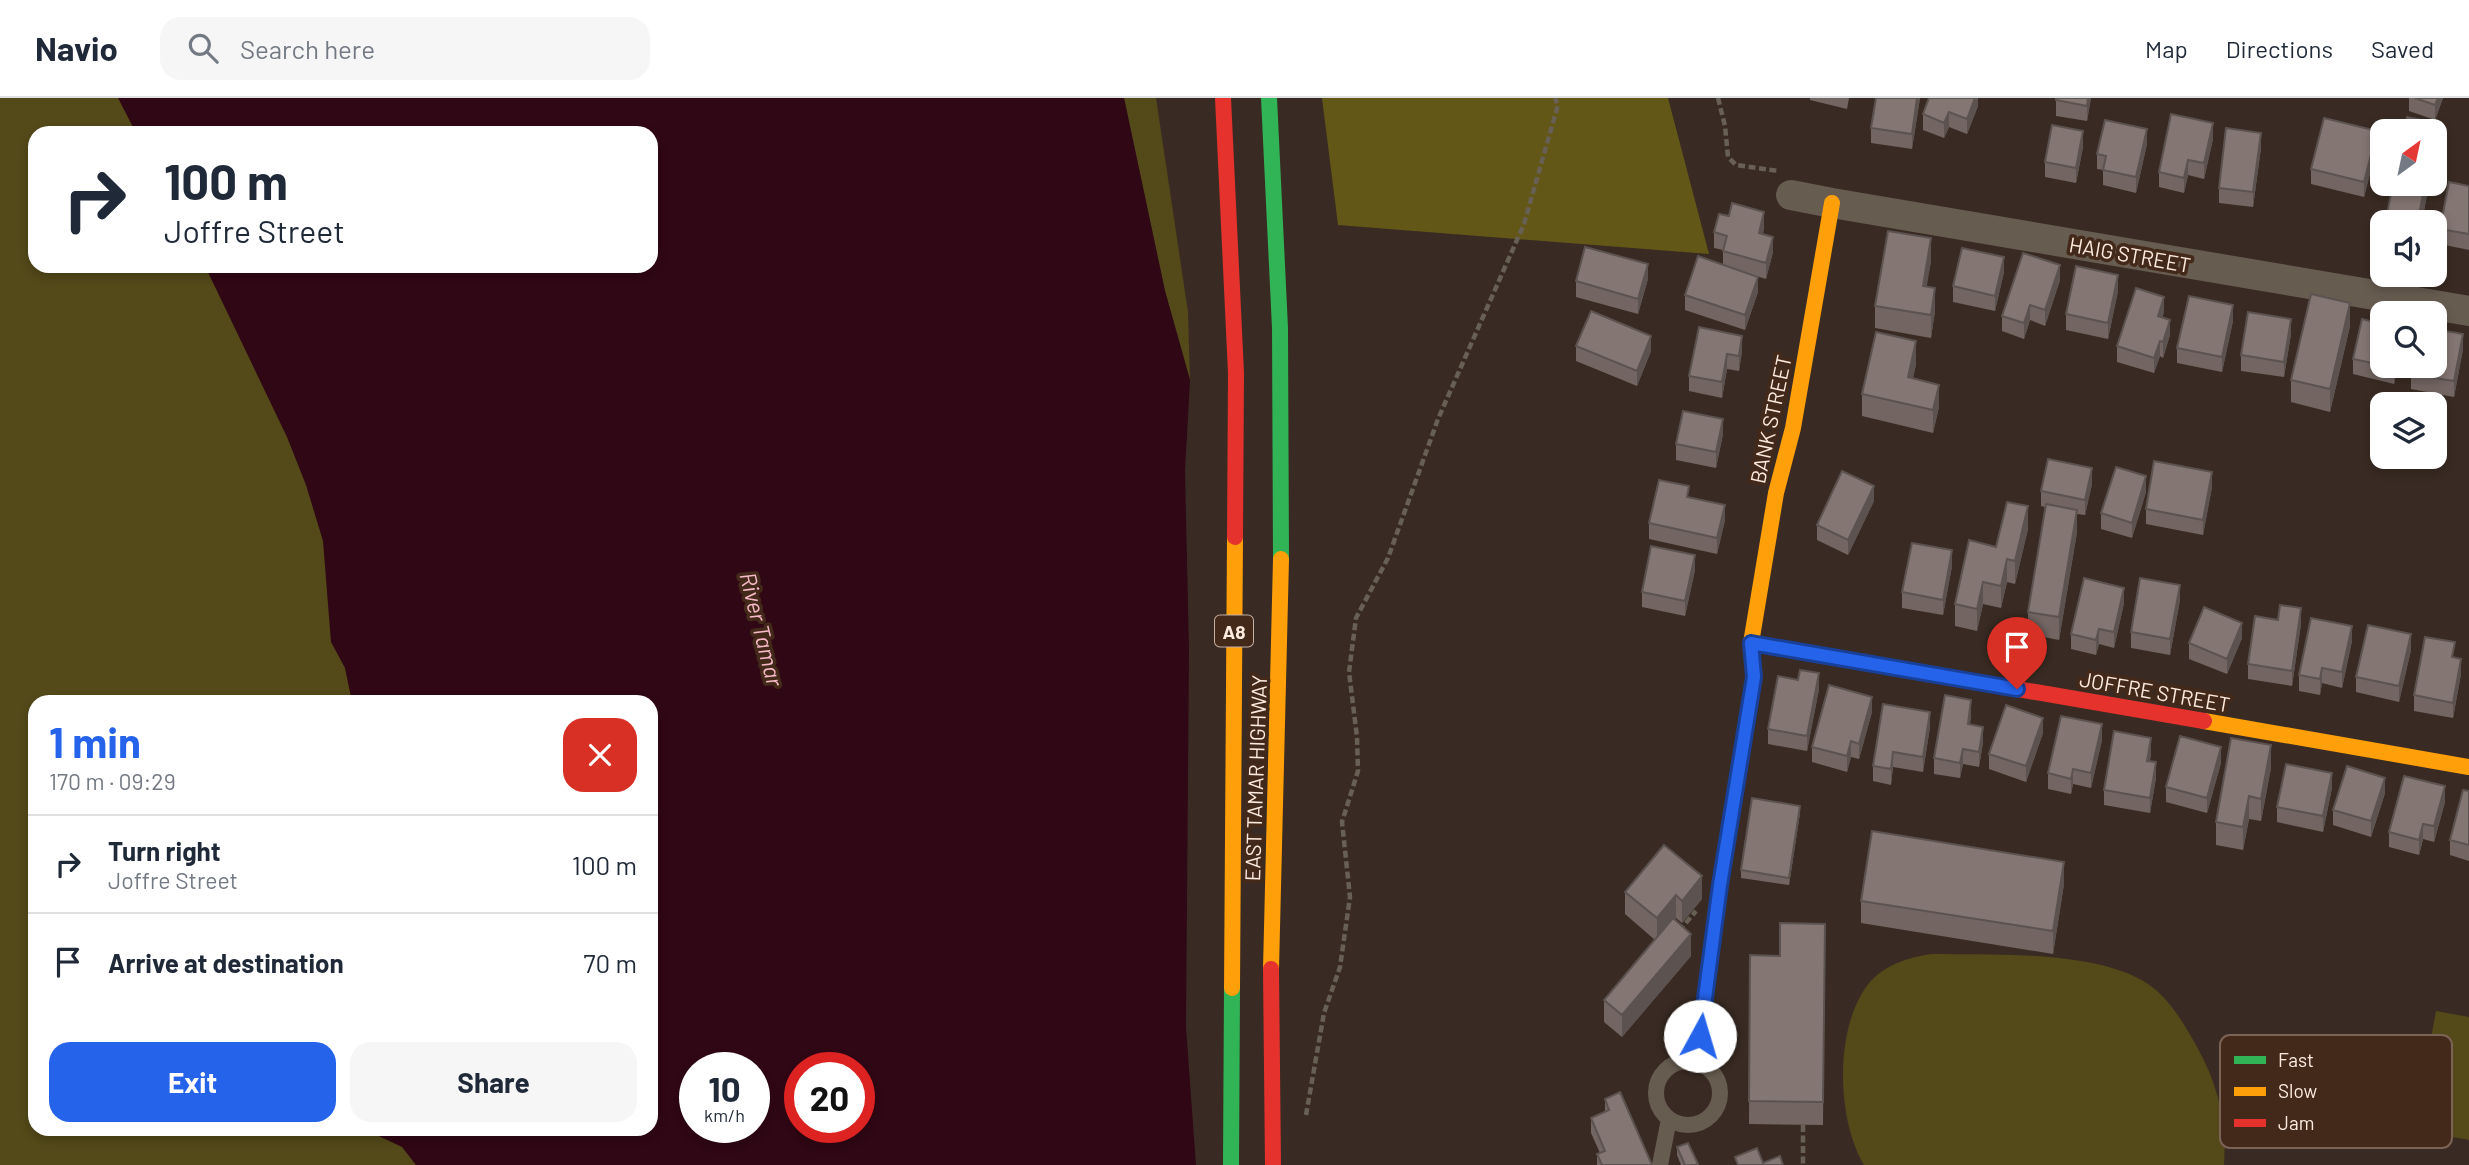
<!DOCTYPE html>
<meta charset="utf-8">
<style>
:root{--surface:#fff;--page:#f6f6f7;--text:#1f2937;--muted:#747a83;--line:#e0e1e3;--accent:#2563eb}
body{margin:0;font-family:Barlow,sans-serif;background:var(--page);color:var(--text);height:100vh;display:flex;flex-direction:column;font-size:26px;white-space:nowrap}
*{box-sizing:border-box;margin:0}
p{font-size:23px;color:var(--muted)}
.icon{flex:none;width:38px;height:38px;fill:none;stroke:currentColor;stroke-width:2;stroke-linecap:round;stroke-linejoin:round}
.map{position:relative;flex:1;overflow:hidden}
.sheet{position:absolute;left:28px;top:597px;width:630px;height:441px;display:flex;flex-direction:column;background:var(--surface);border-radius:21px;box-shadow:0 4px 10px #0003}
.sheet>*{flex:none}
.guide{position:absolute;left:28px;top:28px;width:630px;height:147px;border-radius:21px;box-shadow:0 4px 10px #0003;background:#fff;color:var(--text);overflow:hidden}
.needle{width:46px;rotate:33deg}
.buttons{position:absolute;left:2370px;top:21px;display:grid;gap:14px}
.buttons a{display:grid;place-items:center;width:77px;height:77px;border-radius:14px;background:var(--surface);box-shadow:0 4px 10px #0003;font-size:35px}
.speed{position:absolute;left:679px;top:954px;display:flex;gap:14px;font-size:35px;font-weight:700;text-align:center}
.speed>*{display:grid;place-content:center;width:91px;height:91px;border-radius:50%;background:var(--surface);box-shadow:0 4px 10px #0003;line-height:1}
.speed small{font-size:18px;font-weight:400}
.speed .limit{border:10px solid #d22;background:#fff;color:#111}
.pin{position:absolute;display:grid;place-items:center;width:60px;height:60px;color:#fff;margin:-72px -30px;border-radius:50% 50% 50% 0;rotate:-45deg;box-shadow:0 0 7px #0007}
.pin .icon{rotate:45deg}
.me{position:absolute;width:77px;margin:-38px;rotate:6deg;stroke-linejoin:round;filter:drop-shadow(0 0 5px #0008)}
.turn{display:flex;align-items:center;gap:24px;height:147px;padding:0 21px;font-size:32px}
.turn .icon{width:91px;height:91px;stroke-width:2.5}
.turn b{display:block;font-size:49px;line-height:60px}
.round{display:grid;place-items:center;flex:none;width:74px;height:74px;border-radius:21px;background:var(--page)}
.overview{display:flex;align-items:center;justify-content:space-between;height:119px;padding:0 21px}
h1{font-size:42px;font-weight:700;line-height:52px;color:var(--accent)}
.button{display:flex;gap:14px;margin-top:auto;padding:14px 21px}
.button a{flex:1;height:80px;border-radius:21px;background:var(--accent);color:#fff;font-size:28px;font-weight:700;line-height:80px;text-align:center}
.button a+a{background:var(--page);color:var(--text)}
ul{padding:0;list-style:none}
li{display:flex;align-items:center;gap:21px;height:98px;padding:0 21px;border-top:2px solid var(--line)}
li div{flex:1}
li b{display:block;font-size:26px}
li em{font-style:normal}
header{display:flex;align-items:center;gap:42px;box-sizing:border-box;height:98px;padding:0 35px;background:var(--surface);border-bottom:2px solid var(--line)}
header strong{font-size:33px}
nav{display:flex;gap:38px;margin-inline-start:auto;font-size:24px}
.search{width:490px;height:63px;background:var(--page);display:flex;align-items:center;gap:18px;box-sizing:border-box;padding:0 24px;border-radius:21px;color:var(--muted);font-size:26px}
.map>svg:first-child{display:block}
.green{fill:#534919}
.forest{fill:#635717}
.water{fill:#300714;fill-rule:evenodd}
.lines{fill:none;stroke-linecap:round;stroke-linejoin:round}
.path{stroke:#696055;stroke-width:4.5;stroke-dasharray:7 3.5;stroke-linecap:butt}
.lane{stroke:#675c50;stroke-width:16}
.street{stroke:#675c50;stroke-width:30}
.fast{stroke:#30b455;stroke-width:16}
.slow{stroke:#ff9f0a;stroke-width:16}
.jam{stroke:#e5322d;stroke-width:16}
.wall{fill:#726562}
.shaded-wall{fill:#5c5350}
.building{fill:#847672;stroke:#5c5350;stroke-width:2}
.route-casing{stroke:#184099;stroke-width:18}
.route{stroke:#2563eb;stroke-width:12}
.labels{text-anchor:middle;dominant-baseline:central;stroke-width:7;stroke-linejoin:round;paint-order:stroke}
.shield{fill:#432919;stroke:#c5b1a4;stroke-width:2}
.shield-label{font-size:19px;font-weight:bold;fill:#fdebe0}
.street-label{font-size:21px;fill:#fdebe0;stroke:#432919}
.water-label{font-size:23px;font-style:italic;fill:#f6b9c7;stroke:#432919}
.key{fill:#432919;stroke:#7b6355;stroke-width:2}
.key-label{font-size:19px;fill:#fdebe0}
</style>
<header>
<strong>Navio</strong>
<div class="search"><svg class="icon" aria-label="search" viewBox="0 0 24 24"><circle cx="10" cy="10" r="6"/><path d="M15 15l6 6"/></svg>Search here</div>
<nav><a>Map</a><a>Directions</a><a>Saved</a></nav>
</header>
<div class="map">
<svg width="2469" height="1067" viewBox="0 0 2469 1067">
<rect width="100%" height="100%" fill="#392b23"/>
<path class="green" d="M0 0H173L190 35H35V168H252L458 604H35V1031H574L581 1067H0Z
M1124 0H1156L1188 214 1190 282 1165 193Z
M1932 856C1993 857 2097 852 2148 886 2169 900 2185 927 2197 949 2218 986 2227 1025 2224 1067H1864C1836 1020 1834 927 1870 884 1886 866 1910 859 1932 856Z
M2436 913 2469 919V1042L2414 1032Z"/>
<path class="forest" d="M1322 0H1668L1709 156 1338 127Z"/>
<path class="water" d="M118 0H1124L1165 193 1190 282 1185 373 1189 552 1186 929 1196 1067H416L402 1049 364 1031H651V604H352L345 570 331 544 323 443 306 387 287 339 205 168H651V35H136ZM695 970H754V1029H695ZM800 970H859V1029H800Z"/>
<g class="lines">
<path class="path" d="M1718 0 1725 28 1728 59 1736 67 1779 73
M1679 833 1696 813
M1306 1017 1324 915 1340 869 1350 799 1342 724 1358 673 1357 639 1349 574 1356 520 1388 460 1438 321 1524 126 1558 7 1555 0
M1803 1027V1067"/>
<path class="lane" d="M1656 995a32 32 0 1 1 64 0a32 32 0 1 1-64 0Z
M1697 963 1720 787 1754 578 1751 545
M1660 1067 1669 1021"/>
<path class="street" d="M1791 97 1832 105 2469 213"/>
<path class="fast" d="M1269 0 1280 230 1281 461
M1231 1067 1232 890"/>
<path class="slow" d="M1831 559 1751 545 1776 395 1793 330 1832 105
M2204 623 2469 669
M1271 871 1281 461
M1232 890 1235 439"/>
<path class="jam" d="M1223 0 1236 275 1235 439
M1831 559 2204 623
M1271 871 1273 1067"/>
</g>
<path class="wall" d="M1810 0H1849L1847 11 1810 2Z
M1876 0H1920L1912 51 1871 45V30Z
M1978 0V8L1967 36 1949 29 1944 40 1923 32V16Z
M2056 0H2091L2087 23 2056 18Z
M2409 0H2443L2435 22 2409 13Z
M2213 41 2204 81 2188 77 2184 95 2159 89V74Z
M2147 46 2136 95 2103 87V72L2097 71V56Z
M2083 49 2076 85 2045 79V64Z
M2377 49 2364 99 2311 86V71Z
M2261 50 2253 109 2219 105V90Z
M2393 86H2429L2422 124H2387V116Z
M2469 88V152L2440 146V131Z
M1764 129 1763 136 1773 154 1766 181 1753 177 1758 194 1745 232 1685 212V197L1723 167V152L1714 150V134Z
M1931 163 1926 189 1935 213 1931 240 1875 230V208Z
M2004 174 1995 213 1953 204V188Z
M1648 181 1638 216 1576 199V183Z
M2060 182 2045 228 2030 222 2024 241 2002 233V218Z
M2118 193 2108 241 2066 232V216Z
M2164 214 2162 220 2170 237 2163 260 2160 258 2154 275 2117 264V248Z
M2233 223 2222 274 2177 265V250Z
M2350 228 2330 314 2291 304V282Z
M1699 229 1742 253 1739 273 1727 271 1722 300 1689 293V278Z
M2291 236 2284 279 2241 273V257Z
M1576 248 1651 253 1637 288 1576 263Z
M2463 251 2454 299 2411 291V276Z
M2353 261 2398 268 2394 286 2353 276Z
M1916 266 1913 280 1939 309 1933 335 1862 318V296Z
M1723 336 1716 370 1676 362V346Z
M2092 386 2085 417 2077 416V434L2059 542 2028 536V514L2045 409 2041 408V393Z
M2212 389 2203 437 2146 426V411Z
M2146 394 2132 440 2101 431V415Z
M1689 399 1725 422 1717 456 1649 441V425Z
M1874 403 1848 457 1817 442V427Z
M2028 431 2015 486 2007 484 2001 510 1983 506 1977 533 1955 528V506L1996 449Z
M1952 468 1943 517 1902 510V494Z
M1695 472 1685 518 1642 509V494Z
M2180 502 2170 557 2131 550V534Z
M2124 505 2114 550 2099 546 2096 557 2071 551V536Z
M2301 526 2292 588 2248 581V566Z
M2242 540 2227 576 2189 561V545Z
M2352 543 2342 590 2322 585 2320 597 2299 593V577Z
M2411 552 2399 604 2356 594V579Z
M2455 559 2461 576 2453 620 2414 613V597Z
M1798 582 1819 591 1807 653 1768 646V631Z
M1872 614 1859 661 1851 659 1847 674 1812 664V649Z
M1971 617 1970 627 1983 644 1979 669 1963 666 1960 680 1934 676V660Z
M1930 629 1923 674 1893 669 1891 687 1873 683V668Z
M2043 635 2026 684 1989 671V656Z
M2102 642 2091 690 2073 686 2071 696 2048 691V675Z
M2151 655 2150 663 2156 680 2150 715 2104 707V692Z
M2221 665 2207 715 2166 704V689Z
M2271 670 2261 723 2249 721 2243 752 2216 747V724Z
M2332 690 2323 734 2277 724V709Z
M2469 693V763L2450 757V742Z
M2385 695 2371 739 2333 727V712Z
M2445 704 2434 744 2423 741 2419 757 2389 749V734Z
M1800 715 1789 787 1741 780V772Z
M1664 747 1702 801 1682 825 1676 820 1674 821 1691 858 1622 939 1604 924V902L1655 842 1625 816V794Z
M2064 786 2053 856 1861 825V803Z
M1825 826 1823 1027 1749 1026 1750 857 1780 858Z
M1605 1001 1652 1067H1597V1056L1600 1055 1591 1035V1020L1605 1014Z
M1677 1049 1698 1067H1681L1677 1057Z"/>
<path class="shaded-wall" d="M1917 0H1920L1912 51V36Z
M1975 0H1978V8L1967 36V21Z
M2088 0H2091L2087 23V8Z
M2438 0H2443L2435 22V7Z
M1949 14V29L1944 40V25Z
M2213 25V41L2204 81V65Z
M2437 25V47L2434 61V39Z
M2147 31V46L2136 95V79Z
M2083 33V49L2076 85V70Z
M2377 33V49L2364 99V84Z
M2261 35V50L2253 109V94Z
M2188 62V77L2184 95V80Z
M2425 86H2429L2422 124H2418Z
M1764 114V129L1759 150V135Z
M1773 139V154L1766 181V165Z
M1931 140V163L1923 211V188Z
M2004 159V174L1995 213V198Z
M1648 166V181L1638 216V201Z
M2060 167V182L2045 228V212Z
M2118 177V193L2108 241V225Z
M1758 179V194L1745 232V217Z
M1935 190V213L1931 240V217Z
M2164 199V214L2158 234V218Z
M2350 205V228L2330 314V291Z
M2030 207V222L2024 241V225Z
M2233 207V223L2222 274V259Z
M2291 221V236L2284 279V264Z
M2170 222V237L2163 260V244Z
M2463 236V251L2454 299V283Z
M1651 238V253L1637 288V273Z
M1742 238V253L1739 273V258Z
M1916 243V266L1908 302V279Z
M2160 243V258L2154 275V260Z
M1727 256V271L1722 300V284Z
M2395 268H2398L2394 286V270Z
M1939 287V309L1933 335V312Z
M1723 321V336L1716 370V354Z
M2092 370V386L2085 417V402Z
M2212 374V389L2203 437V422Z
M2146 378V394L2132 440V425Z
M1874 388V403L1848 457V442Z
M1725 407V422L1717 456V440Z
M2028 408V431L2015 486V463Z
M2077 412V434L2059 542V519Z
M1952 452V468L1943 517V502Z
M1695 457V472L1685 518V503Z
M2007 461V484L2001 510V488Z
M1983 484V506L1977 533V511Z
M2180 487V502L2170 557V541Z
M2124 490V505L2114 550V534Z
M2301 510V526L2292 588V573Z
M2242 525V540L2227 576V561Z
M2352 528V543L2342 590V574Z
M2099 531V546L2096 557V542Z
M2411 536V552L2399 604V588Z
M2461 561V576L2453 620V605Z
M2322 570V585L2320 597V581Z
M1819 575V591L1807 653V638Z
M1872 599V614L1859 661V646Z
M1971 602V617L1968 642V626Z
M1930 614V629L1923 674V659Z
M2043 620V635L2026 684V668Z
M2102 626V642L2091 690V675Z
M1983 629V644L1979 669V654Z
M2151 640V655L2147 678V663Z
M1851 643V659L1847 674V658Z
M2271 647V670L2261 723V701Z
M2221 649V665L2207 715V700Z
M1963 651V666L1960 680V665Z
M1893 654V669L1891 687V671Z
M2156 664V680L2150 715V700Z
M2073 671V686L2071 696V681Z
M2332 675V690L2323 734V718Z
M2385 680V695L2371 739V723Z
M2445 688V704L2434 744V728Z
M2249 698V721L2243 752V729Z
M1800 708V715L1789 787V780Z
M2423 726V741L2419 757V742Z
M2064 764V786L2053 856V833Z
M1702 778V801L1682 825V803Z
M1676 797V820L1657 843V820Z
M1691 836V858L1622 939V917Z"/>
<path class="building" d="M1876 0H1917L1912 36 1871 30Z
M1929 0H1975L1967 21 1949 14 1944 25 1923 16Z
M2056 0H2088L2087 8 2056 2Z
M2415 0H2438L2435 7Z
M2171 16 2213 25 2204 65 2188 62 2184 80 2159 74Z
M2407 19 2437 25 2434 39V33H2404Z
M2324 20 2377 33 2364 84 2311 71Z
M2105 22 2147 31 2136 79 2103 72 2106 58 2097 56Z
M2052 27 2083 33 2076 70 2045 64Z
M2226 30 2261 35 2253 94 2219 90Z
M2449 84 2469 88V136L2440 131Z
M2393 86H2425L2418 122 2387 116Z
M1732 105 1764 114 1759 135 1773 139 1766 165 1723 153 1727 138 1714 134 1719 116 1729 118Z
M1888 133 1931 140 1923 188 1935 190 1931 217 1875 208Z
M1585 149 1648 166 1638 201 1576 183Z
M1962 150 2004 159 1995 198 1953 188Z
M2023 155 2060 167 2045 212 2030 207 2024 225 2002 218Z
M1698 158 1758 179 1745 217 1685 197Z
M2076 168 2118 177 2108 225 2066 216Z
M2136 190 2164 199 2158 218 2170 222 2163 244 2160 243 2154 260 2117 248Z
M2311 196 2350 205 2330 291 2291 282Z
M2189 198 2233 207 2222 259 2177 250Z
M1591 213 1651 238 1637 273 1576 248Z
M2248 214 2291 221 2284 264 2241 257Z
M2362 221 2382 226V267L2353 261Z
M1699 229 1742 238 1739 258 1727 256 1722 284 1689 278Z
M2434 231 2463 236 2454 283 2411 276 2412 268H2434Z
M1876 234 1916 243 1908 279 1939 287 1933 312 1862 296Z
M2383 268H2395L2394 270Z
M1683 313 1723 321 1716 354 1676 346Z
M2048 361 2092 370 2085 402 2041 393Z
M2154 363 2212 374 2203 422 2146 411Z
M2116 369 2146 378 2132 425 2101 415Z
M1842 373 1874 388 1848 442 1817 427Z
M1659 382 1689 388 1687 399 1725 407 1717 440 1649 425Z
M2007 404 2028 408 2015 463 2007 461 2001 488 1983 484 1977 511 1955 506 1969 442 1996 449Z
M2046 406 2077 412 2059 519 2028 514Z
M1912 445 1952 452 1943 502 1902 494Z
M1651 448 1695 457 1685 503 1642 494Z
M2084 480 2124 490 2114 534 2099 531 2096 542 2071 536Z
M2140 480 2180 487 2170 541 2131 534Z
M2280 507 2301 510 2292 573 2248 566 2255 518 2278 522Z
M2204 509 2242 525 2227 561 2189 545Z
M2311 520 2352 528 2342 574 2322 570 2320 581 2299 577Z
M2368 527 2411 536 2399 588 2356 579Z
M2425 539 2455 544 2452 559 2461 561 2453 605 2414 597Z
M1800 572 1819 575 1807 638 1768 631 1778 578 1798 582Z
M1829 587 1872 599 1859 646 1851 643 1847 658 1812 649Z
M1945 597 1971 602 1968 626 1983 629 1979 654 1963 651 1960 665 1934 660Z
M1883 606 1930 614 1923 659 1893 654 1891 671 1873 668Z
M2006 607 2043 620 2026 668 1989 656Z
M2061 618 2102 626 2091 675 2073 671 2071 681 2048 675Z
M2114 633 2151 640 2147 663 2156 664 2150 700 2104 692Z
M2180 638 2221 649 2207 700 2166 689Z
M2231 640 2271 647 2261 701 2249 698 2243 729 2216 724Z
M2286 666 2332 675 2323 718 2277 709Z
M2347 668 2385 680 2371 723 2333 712Z
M2404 678 2445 688 2434 728 2423 726 2419 742 2389 734Z
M2463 692 2469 693V747L2450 742Z
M1752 700 1800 708 1789 780 1741 772Z
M1872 733 2064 764 2053 833 1861 803Z
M1664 747 1702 778 1682 803 1676 797 1657 820 1625 794Z
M1673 820 1691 836 1622 917 1604 902Z
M1780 825 1825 826 1823 1004 1749 1003 1750 857 1780 858Z
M1620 994 1652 1067H1602L1597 1056 1605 1053 1591 1020 1609 1012 1605 1001Z
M1688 1045 1698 1066 1695 1067H1685L1677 1049Z
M1757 1050 1763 1065 1780 1058 1783 1067H1738L1735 1059Z"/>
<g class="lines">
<defs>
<path id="route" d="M1700 938 1720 787 1754 579 1751 545 2017 591"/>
</defs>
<use href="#route" class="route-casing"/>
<use href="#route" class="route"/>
</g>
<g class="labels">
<rect class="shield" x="1215" y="517.5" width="38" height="31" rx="5"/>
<g class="shield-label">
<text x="1234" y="533">A8</text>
</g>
<g class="street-label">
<text transform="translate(2130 156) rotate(10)">HAIG STREET</text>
<text transform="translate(1770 321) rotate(-78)">BANK STREET</text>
<text transform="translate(2155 593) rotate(10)">JOFFRE STREET</text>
<text transform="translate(1255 680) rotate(-88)">EAST TAMAR HIGHWAY</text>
</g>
<g class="water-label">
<text transform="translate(762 531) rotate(76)">River Tamar</text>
</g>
</g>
<rect x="2220" y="937" width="232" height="113" rx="10" class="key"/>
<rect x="2234" y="958" width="32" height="8" fill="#30b455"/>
<rect x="2234" y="989" width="32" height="9" fill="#ff9f0a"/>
<rect x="2234" y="1021" width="32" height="8" fill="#e5322d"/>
<g class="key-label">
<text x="2278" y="969">Fast</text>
<text x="2278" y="1000">Slow</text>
<text x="2278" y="1032">Jam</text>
</g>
</svg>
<div class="buttons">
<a><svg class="needle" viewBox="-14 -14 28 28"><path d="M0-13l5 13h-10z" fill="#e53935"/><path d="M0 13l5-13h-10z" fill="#747a83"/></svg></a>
<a><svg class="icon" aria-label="sound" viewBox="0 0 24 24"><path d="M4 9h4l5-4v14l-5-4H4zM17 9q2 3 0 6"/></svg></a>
<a><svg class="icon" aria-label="search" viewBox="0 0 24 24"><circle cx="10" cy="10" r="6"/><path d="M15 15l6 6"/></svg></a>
<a><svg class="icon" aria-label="layers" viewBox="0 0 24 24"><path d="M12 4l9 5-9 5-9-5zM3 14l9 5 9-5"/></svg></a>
</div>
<div class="speed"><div>10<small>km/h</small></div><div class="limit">20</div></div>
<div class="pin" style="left:2017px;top:591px;background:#d93025"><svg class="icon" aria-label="arrive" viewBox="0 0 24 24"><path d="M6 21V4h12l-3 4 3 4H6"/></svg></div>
<svg class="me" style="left:1700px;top:938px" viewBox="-20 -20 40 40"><circle r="19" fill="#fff"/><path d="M0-13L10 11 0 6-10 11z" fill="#2563eb"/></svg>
<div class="guide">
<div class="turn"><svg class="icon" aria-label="right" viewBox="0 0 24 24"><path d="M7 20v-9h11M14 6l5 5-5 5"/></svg><div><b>100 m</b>Joffre Street</div></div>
</div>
<section class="sheet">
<div class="overview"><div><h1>1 min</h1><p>170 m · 09:29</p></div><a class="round" style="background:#d93025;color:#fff"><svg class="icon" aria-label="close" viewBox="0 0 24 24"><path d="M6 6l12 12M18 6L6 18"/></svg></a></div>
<ul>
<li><svg class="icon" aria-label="right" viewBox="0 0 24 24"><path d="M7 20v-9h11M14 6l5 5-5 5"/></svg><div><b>Turn right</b><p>Joffre Street</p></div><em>100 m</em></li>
<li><svg class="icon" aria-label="arrive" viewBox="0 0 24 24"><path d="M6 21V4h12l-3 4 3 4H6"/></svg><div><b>Arrive at destination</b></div><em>70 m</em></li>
</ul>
<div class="button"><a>Exit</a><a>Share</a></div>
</section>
</div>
